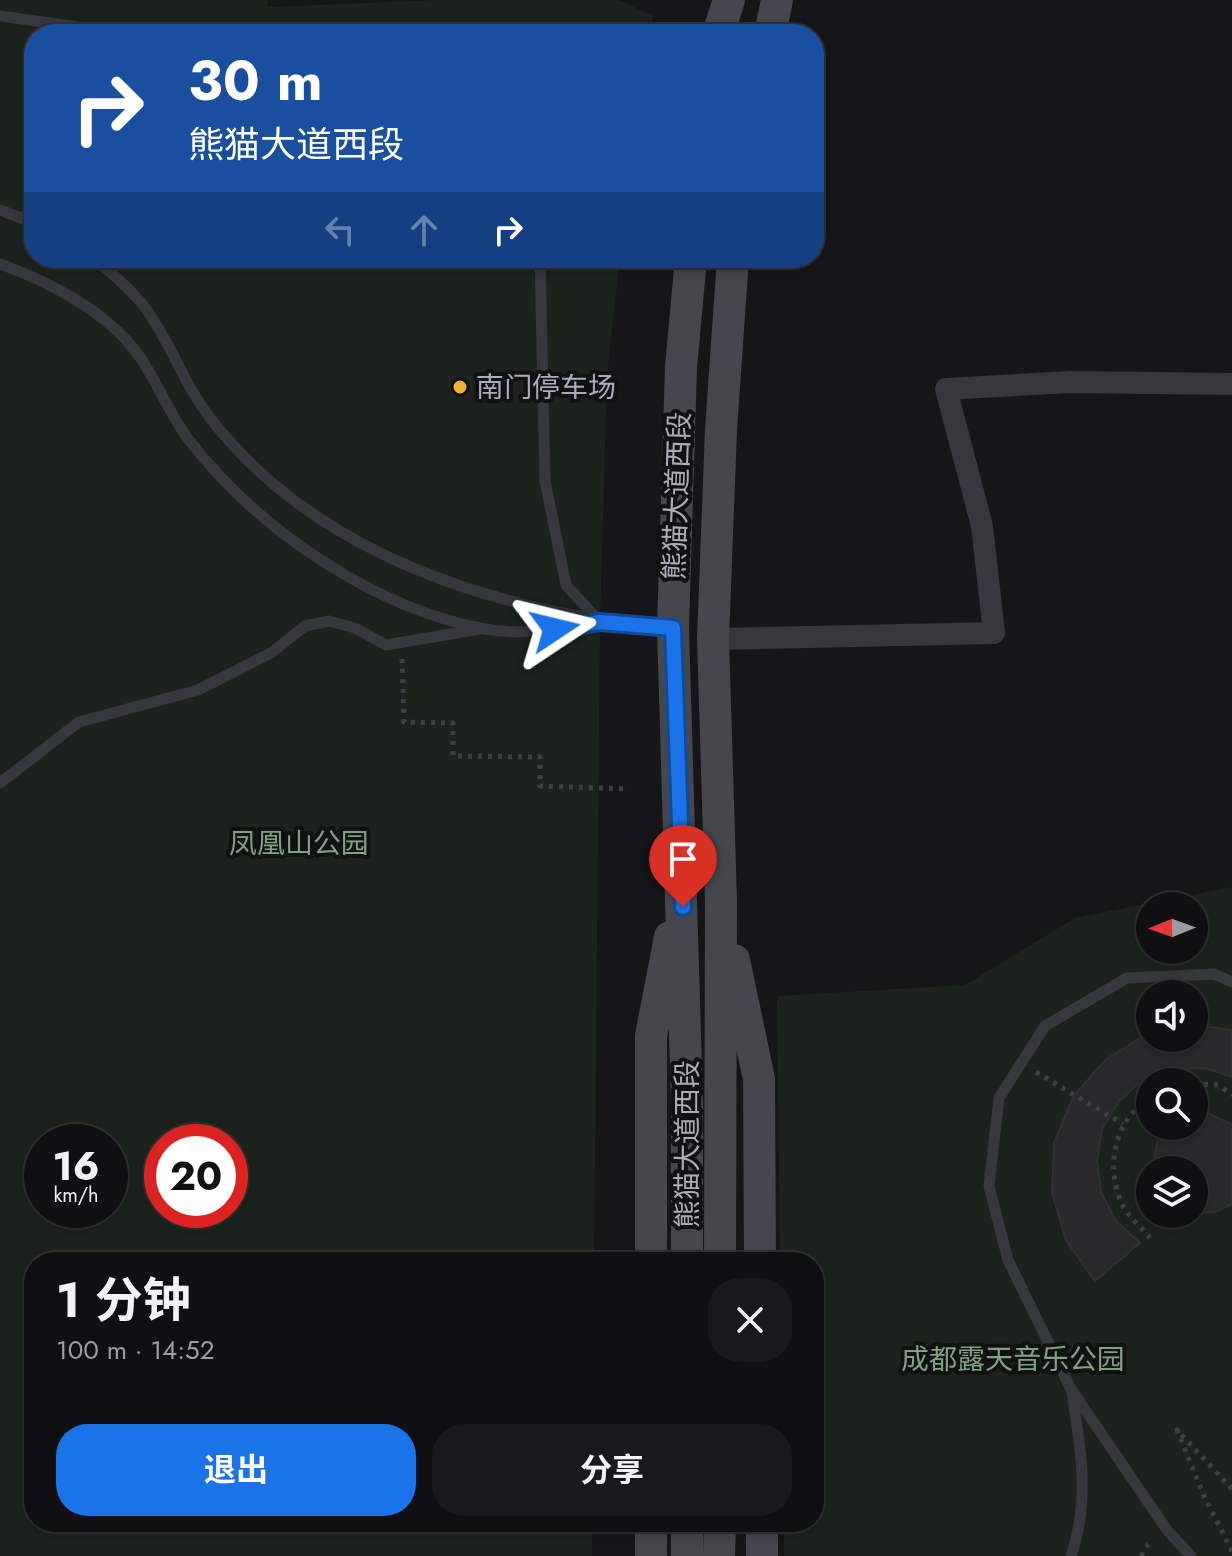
<!DOCTYPE html>
<html lang="zh">
<meta charset="utf-8">
<style>
:root{--surface:#101012;--page:#19191b;--text:#f1f3f6;--muted:#9c9d9f;--line:#303032;--accent:#1a73e8}
body{margin:0;font-family:Jost,"Noto Sans SC",sans-serif;background:var(--page);color:var(--text);height:100vh;display:flex;flex-direction:column;font-size:30px;white-space:nowrap}
*{box-sizing:border-box;margin:0}
p{font-size:26px;color:var(--muted)}
.icon{flex:none;width:44px;height:44px;fill:none;stroke:currentColor;stroke-width:2;stroke-linecap:round;stroke-linejoin:round}
.map{position:relative;flex:1;overflow:hidden}
.drawer{position:absolute;left:24px;top:1252px;width:800px;height:280px;display:flex;flex-direction:column;background:var(--surface);border-radius:32px;box-shadow:0 4px 12px #0003,0 0 0 2px var(--line)}
.drawer>*{flex:none}
.top-card{position:absolute;left:24px;top:24px;width:800px;height:244px;border-radius:32px;box-shadow:0 4px 12px #0003,0 0 0 2px var(--line);background:#1a4fa0;color:#fff;overflow:hidden}
.needle{width:52px;rotate:269deg}
.controls{position:absolute;left:1136px;top:892px;display:grid;gap:16px}
.controls a{display:grid;place-items:center;width:72px;height:72px;border-radius:50%;background:var(--surface);box-shadow:0 4px 12px #0003,0 0 0 2px var(--line);font-size:40px}
.speed{position:absolute;left:24px;top:1124px;display:flex;gap:16px;font-size:40px;font-weight:700;text-align:center}
.speed>*{display:grid;place-content:center;width:104px;height:104px;border-radius:50%;background:var(--surface);box-shadow:0 4px 12px #0003,0 0 0 2px var(--line);line-height:1}
.speed small{font-size:20px;font-weight:400}
.speed .limit{border:12px solid #d22;background:#fff;color:#111}
.pin{position:absolute;display:grid;place-items:center;width:68px;height:68px;color:#fff;margin:-82px -34px;border-radius:50% 50% 50% 0;rotate:-45deg;box-shadow:0 0 8px #0007}
.pin .icon{rotate:45deg}
.me{position:absolute;width:88px;margin:-44px;rotate:80deg;stroke-linejoin:round;filter:drop-shadow(0 0 6px #0008)}
.turn{display:flex;align-items:center;gap:28px;height:168px;padding:0 32px;font-size:36px}
.turn .icon{width:104px;height:104px;stroke-width:2.5}
.turn b{display:block;font-size:56px;line-height:68px}
.lanes{display:flex;align-items:center;height:76px;padding:0 32px;background:#0003;justify-content:center;gap:40px;direction:ltr}
.lanes .off{opacity:.35}
.round{display:grid;place-items:center;flex:none;width:84px;height:84px;border-radius:32px;background:var(--page)}
.summary{display:flex;align-items:center;justify-content:space-between;height:136px;padding:0 32px}
h1{font-size:48px;font-weight:700;line-height:60px}
.action{display:flex;gap:16px;margin-top:auto;padding:16px 32px}
.action a{flex:1;height:92px;border-radius:32px;background:var(--accent);color:#fff;font-size:32px;font-weight:700;line-height:92px;text-align:center}
.action a+a{background:var(--page);color:var(--text)}
.map>svg:first-child{display:block}
.green{fill:#1c231d;fill-rule:evenodd}
.building{fill:#29292c;stroke:#303034;stroke-width:2}
.lines{fill:none;stroke-linecap:round;stroke-linejoin:round}
.path{stroke:#3d3f44;stroke-width:5;stroke-dasharray:4 6;stroke-linecap:butt}
.lane{stroke:#37383d;stroke-width:11}
.street{stroke:#37383d;stroke-width:22}
.secondary{stroke:#45474d;stroke-width:32}
.route-casing{stroke:#114b97;stroke-width:20}
.route{stroke:#1a73e8;stroke-width:14}
.poi-dot{fill:#f2b134;stroke:#111113;stroke-width:3}
.labels{text-anchor:middle;dominant-baseline:central;stroke-width:8;stroke-linejoin:round;paint-order:stroke}
.poi-label{font-size:28px;fill:#a8adb8;stroke:#111113;text-anchor:start}
.street-label{font-size:28px;fill:#a8adb8;stroke:#111113}
.park-label{font-size:28px;fill:#7fa381;stroke:#111113}
</style>
<div class="map">
<svg width="1232" height="1556" viewBox="0 0 1232 1556">
<rect width="100%" height="100%" fill="#161618"/>
<path class="green" d="M0 0H267L268 7 436 0H619L653 16 650 34H34V258H620L607 375 600 622 594 1262H34V1522H592V1556H0ZM42 1142H110V1210H42ZM162 1142H230V1210H162Z
M1232 887V1556H784V1522H814V1262H780L777 996 965 985 1075 918ZM1150 906H1194V950H1150ZM1150 994H1194V1038H1150ZM1150 1082H1194V1126H1150ZM1150 1170H1194V1214H1150Z"/>
<path class="building" d="M1194 1025 1232 1030V1077L1205 1068 1174 1069 1143 1080 1119 1101 1102 1129 1097 1161 1101 1192 1116 1221 1140 1243 1095 1281 1066 1240 1052 1193 1054 1143 1073 1097 1105 1060 1147 1034 1150 1038H1194Z
M1194 1114H1209L1232 1124V1204L1216 1212 1194 1213V1170H1153L1157 1142 1166 1129 1194 1126Z"/>
<g class="lines">
<path class="path" d="M402 659 404 722 453 723V756L540 757V786L629 789
M1036 1072 1123 1124
M1194 1084 1218 1085 1232 1095
M1150 1098C1114 1120 1105 1167 1122 1204 1128 1216 1141 1227 1150 1238
M1232 1489 1177 1430 1204 1496 1232 1551
M1141 1556 1151 1540"/>
<path class="lane" d="M0 16 127 34
M0 210 34 223
M93 258C112 273 131 289 146 309 171 343 184 385 211 419 318 557 501 613 669 628
M540 258 545 481 566 585 599 621
M0 264C44 280 96 306 128 342 154 371 166 410 189 440 258 529 373 608 485 629 524 636 562 628 600 622
M0 783 79 722 198 690 271 653 305 626 329 621 355 628 386 645 480 629
M1071 1556C1090 1501 1081 1449 1072 1393
M1191 1556 1167 1530 1071 1389 1008 1260 989 1186 999 1098 1045 1026 1127 978 1214 974 1232 982"/>
<path class="street" d="M713 639 994 633 982 526 946 389 1071 382 1232 384"/>
<path class="secondary" d="M718 34 729 0
M770 34 777 0
M734 960 759 1079 760 1262
M651 1262V1036L670 937
M687 1262V1104L673 628 681 367 691 258
M720 1262 721 901 713 639 721 430 733 258
M651 1522V1556
M762 1522V1556
M687 1556V1522
M719 1556 720 1522"/>
</g>
<g class="lines">
<defs>
<path id="route" d="M555 629 600 622 673 628 683 907"/>
</defs>
<use href="#route" class="route-casing"/>
<use href="#route" class="route"/>
</g>
<circle class="poi-dot" cx="460" cy="387" r="8"/>
<g class="labels">
<g class="poi-label">
<text x="476" y="387">南门停车场</text>
</g>
<g class="street-label">
<text transform="translate(677 496) rotate(-88)">熊猫大道西段</text>
<text transform="translate(687 1144) rotate(-90)">熊猫大道西段</text>
</g>
<g class="park-label">
<text x="299" y="843">凤凰山公园</text>
<text x="1013" y="1359">成都露天音乐公园</text>
</g>
</g>
</svg>
<div class="controls">
<a><svg class="needle" viewBox="-14 -14 28 28"><path d="M0-13l5 13h-10z" fill="#e53935"/><path d="M0 13l5-13h-10z" fill="#9c9d9f"/></svg></a>
<a><svg class="icon" aria-label="sound" viewBox="0 0 24 24"><path d="M4 9h4l5-4v14l-5-4H4zM17 9q2 3 0 6"/></svg></a>
<a><svg class="icon" aria-label="search" viewBox="0 0 24 24"><circle cx="10" cy="10" r="6"/><path d="M15 15l6 6"/></svg></a>
<a><svg class="icon" aria-label="layers" viewBox="0 0 24 24"><path d="M12 4l9 5-9 5-9-5zM3 14l9 5 9-5"/></svg></a>
</div>
<div class="speed"><div>16<small>km/h</small></div><div class="limit">20</div></div>
<div class="pin" style="left:683px;top:907px;background:#d93025"><svg class="icon" aria-label="arrive" viewBox="0 0 24 24"><path d="M6 21V4h12l-3 4 3 4H6"/></svg></div>
<svg class="me" style="left:555px;top:629px" viewBox="-20 -20 40 40"><path d="M0-17L14 15 0 8-14 15z" fill="#1a73e8" stroke="#fff" stroke-width="4"/></svg>
<div class="top-card">
<div class="turn"><svg class="icon" aria-label="right" viewBox="0 0 24 24"><path d="M7 20v-9h11M14 6l5 5-5 5"/></svg><div><b>30 m</b>熊猫大道西段</div></div>
<div class="lanes"><svg class="icon off" aria-label="left" viewBox="0 0 24 24"><path d="M17 20v-9H6M10 6l-5 5 5 5"/></svg><svg class="icon off" aria-label="ahead" viewBox="0 0 24 24"><path d="M12 20V5M6 11l6-6 6 6"/></svg><svg class="icon" aria-label="right" viewBox="0 0 24 24"><path d="M7 20v-9h11M14 6l5 5-5 5"/></svg></div>
</div>
<section class="drawer">
<div class="summary"><div><h1>1 分钟</h1><p>100 m · 14:52</p></div><a class="round"><svg class="icon" aria-label="close" viewBox="0 0 24 24"><path d="M6 6l12 12M18 6L6 18"/></svg></a></div>
<div class="action"><a>退出</a><a>分享</a></div>
</section>
</div>
